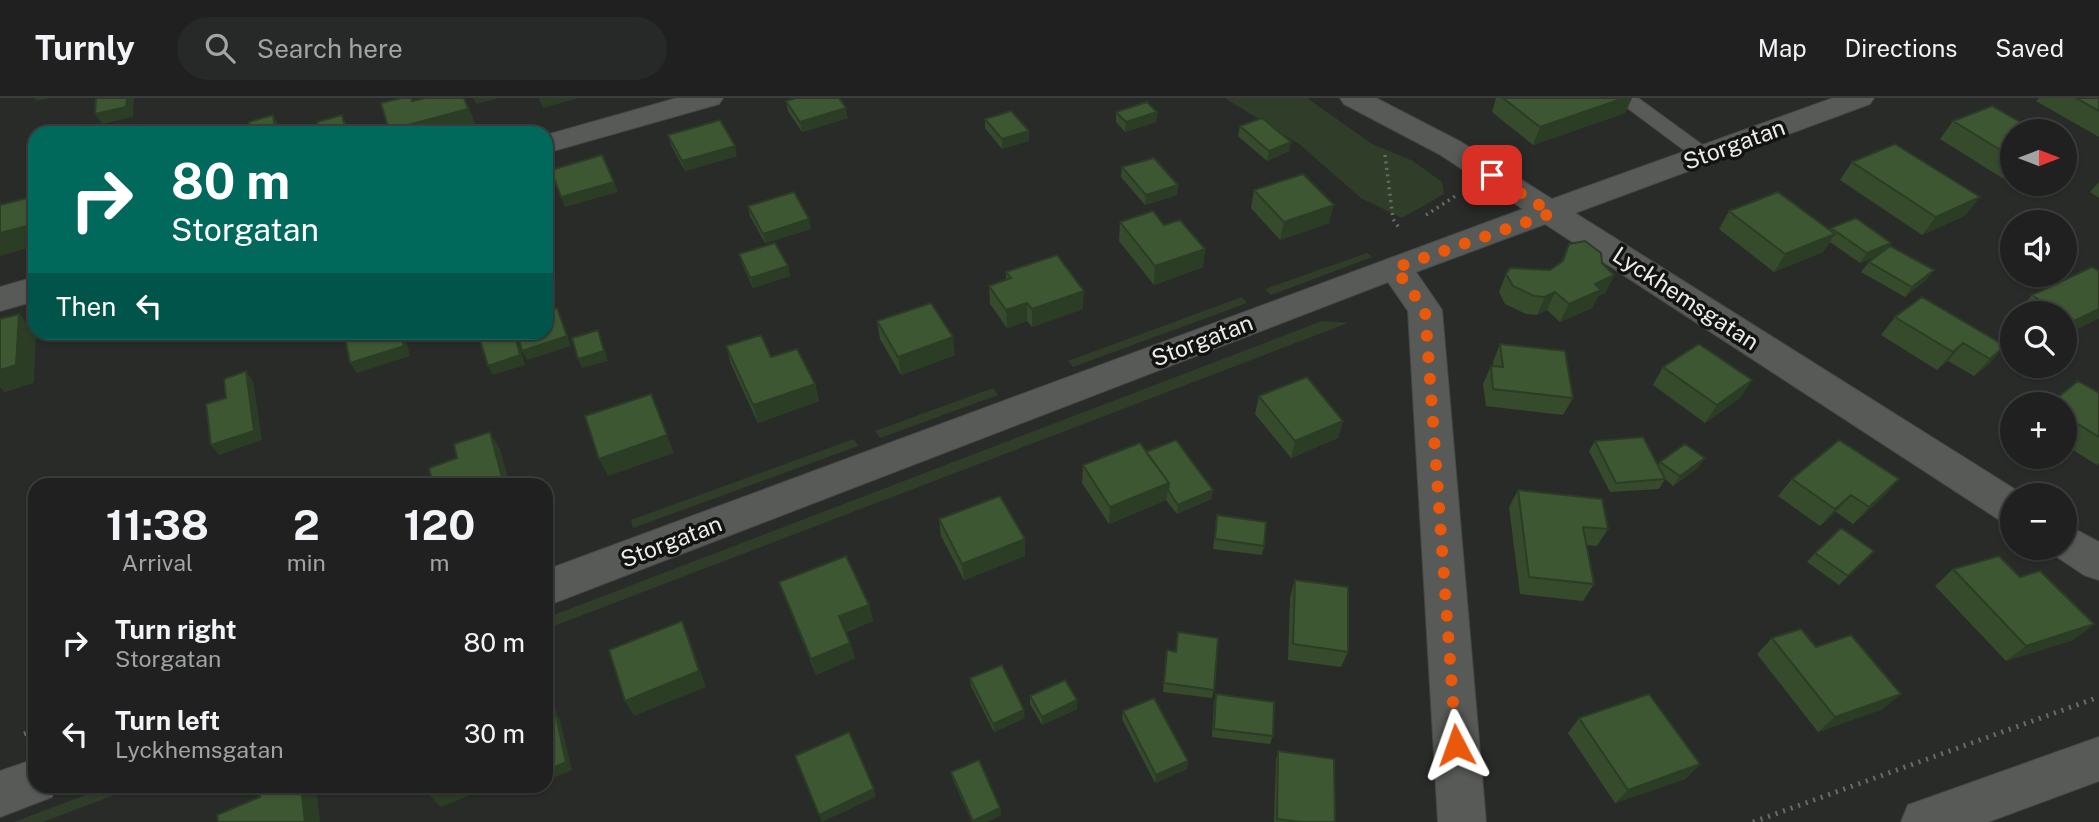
<!DOCTYPE html>
<meta charset="utf-8">
<style>
:root{--surface:#1f201f;--page:#272828;--text:#f1f3f6;--muted:#a1a3a4;--line:#3c3e3d}
body{margin:0;font-family:"Public Sans",sans-serif;background:var(--page);color:var(--text);height:100vh;display:flex;flex-direction:column;font-size:26px;white-space:nowrap}
*{box-sizing:border-box;margin:0}
p{font-size:23px;color:var(--muted)}
.icon{flex:none;width:38px;height:38px;fill:none;stroke:currentColor;stroke-width:2;stroke-linecap:round;stroke-linejoin:round}
.map{position:relative;flex:1;overflow:hidden}
.details{position:absolute;left:28px;top:380px;width:525px;height:315px;display:flex;flex-direction:column;background:var(--surface);border-radius:21px;box-shadow:0 2px 5px #0004,0 0 0 2px var(--line)}
.details>*{flex:none}
.guide{position:absolute;left:28px;top:28px;width:525px;height:214px;border-radius:21px;box-shadow:0 2px 5px #0004,0 0 0 2px var(--line);background:#00695c;color:#fff;overflow:hidden}
.needle{width:46px;rotate:90deg}
.buttons{position:absolute;left:2000px;top:21px;display:grid;gap:14px}
.buttons a{display:grid;place-items:center;width:77px;height:77px;border-radius:50%;background:var(--surface);box-shadow:0 2px 5px #0004,0 0 0 2px var(--line);font-size:35px}
.pin{position:absolute;display:grid;place-items:center;width:60px;height:60px;color:#fff;margin:-30px;border-radius:14px;box-shadow:0 4px 10px #0006}
.me{position:absolute;width:77px;margin:-38px;rotate:356deg;stroke-linejoin:round;filter:drop-shadow(0 0 5px #0008)}
.turn{display:flex;align-items:center;gap:24px;height:147px;padding:0 28px;font-size:32px}
.turn .icon{width:91px;height:91px;stroke-width:2.5}
.turn b{display:block;font-size:49px;line-height:60px}
.then{display:flex;align-items:center;height:66px;padding:0 28px;background:#0003;gap:14px;font-size:26px}
.eta{display:flex;justify-content:space-evenly;align-items:center;height:119px;text-align:center}
.eta b{font-size:42px;font-weight:700;line-height:49px}
ul{padding:0;list-style:none}
li{display:flex;align-items:center;gap:21px;height:91px;padding:0 28px}
li div{flex:1}
li b{display:block;font-size:26px}
li em{font-style:normal}
header{display:flex;align-items:center;gap:42px;box-sizing:border-box;height:98px;padding:0 35px;background:var(--surface);border-bottom:2px solid var(--line)}
header strong{font-size:33px}
nav{display:flex;gap:38px;margin-inline-start:auto;font-size:24px}
.search{width:490px;height:63px;background:var(--page);display:flex;align-items:center;gap:18px;box-sizing:border-box;padding:0 24px;border-radius:38px;color:var(--muted);font-size:26px}
.map>svg:first-child{display:block}
.green{fill:#303e29}
.lines{fill:none;stroke-linecap:round;stroke-linejoin:round}
.service-casing{stroke:#464845;stroke-width:2}
.minor-casing{stroke:#464845;stroke-width:2}
.path-far1{stroke:#696b69;stroke-width:3.5;stroke-dasharray:2 4.5;stroke-linecap:butt}
.path{stroke:#696b69;stroke-width:5;stroke-dasharray:2 6;stroke-linecap:butt}
.service{fill:#585a57;fill-rule:evenodd}
.minor{fill:#585a57;fill-rule:evenodd}
.wall{fill:#354b2c}
.shaded-wall{fill:#2b3d24}
.building{fill:#3e5733;stroke:#2b3d24;stroke-width:2}
.route{stroke:#ea580c;stroke-width:12;stroke-dasharray:0 21.6}
.labels{text-anchor:middle;dominant-baseline:central;stroke-width:7;stroke-linejoin:round;paint-order:stroke}
.street-label{font-size:23px;fill:#eaecea;stroke:#131312}
</style>
<header>
<strong>Turnly</strong>
<div class="search"><svg class="icon" aria-label="search" viewBox="0 0 24 24"><circle cx="10" cy="10" r="6"/><path d="M15 15l6 6"/></svg>Search here</div>
<nav><a>Map</a><a>Directions</a><a>Saved</a></nav>
</header>
<div class="map">
<svg width="2099" height="724" viewBox="0 0 2099 724">
<rect width="100%" height="100%" fill="#292b29"/>
<path class="green" d="M1225 0H1307L1372 46 1413 63 1442 84 1444 96 1402 120 1361 100 1299 46Z
M1367 155 1372 159 1271 197 1265 191Z
M1242 199 1247 205 1073 269 1068 263Z
M1322 223 1348 225 546 531V520Z
M993 290 998 297 880 340 875 333Z
M854 341 858 348 633 430 631 422Z
M109 688H138L43 724H14Z"/>
<g class="lines">
<defs>
<path id="service" d="M1614 0H1638L1715 56 1712 61H1696Z"/>
<path id="minor" d="M677 0H723L719 6 546 55V37Z
M1340 0H1376L1461 44 1552 101 1833 0H1874L1870 6 1575 115 2024 397H2012V426L1998 421 1545 126 1416 174 1442 212 1486 724H1438L1408 213 1388 184 546 508V472L1523 111 1439 56 1344 6Z
M35 179V203L0 213V189Z
M2065 426 2099 444V482L2084 477 2051 455 2048 450H2065Z
M2099 639V683L1988 724H1901L1908 707Z
M35 661V688H56L52 699 0 719V673Z"/>
</defs>
<use href="#service" class="service-casing"/>
<use href="#minor" class="minor-casing"/>
<path class="path-far1" d="M1385 57 1393 121 1399 130
M1426 117 1457 97"/>
<path class="path" d="M24 636 35 632
M1753 724 2099 599"/>
<use href="#service" class="service"/>
<use href="#minor" class="minor"/>
</g>
<path class="wall" d="M1496 0H1632L1625 15 1533 47 1492 14Z
M2039 0H2099V39L2036 3Z
M786 3 848 20 802 34 788 13Z
M1116 14H1157L1156 24 1125 34 1116 24Z
M985 21 1029 33V43L1002 51 985 30Z
M1953 23 2012 33V86H2040L2023 93 1940 41Z
M1240 28 1291 44 1289 53 1267 63 1238 38Z
M668 37 737 58 685 73 671 47Z
M1852 64 1966 117 1922 137 1840 82Z
M1122 69 1178 87 1177 97 1145 107 1121 79Z
M2099 84V100L2090 94Z
M1254 92 1329 125 1280 142 1251 110Z
M748 108 811 131 765 145 750 118Z
M1729 113 1830 132 1831 130 1889 149 1934 172 1926 182 1905 199 1861 174 1869 164 1876 158 1860 165 1830 144 1823 154 1774 174 1719 131Z
M1120 124 1164 127 1205 151 1203 169 1154 187 1119 143Z
M1569 146 1602 165 1614 177 1605 195 1598 198 1592 210 1560 224 1547 212 1537 217 1526 216 1505 206 1499 194 1506 176 1550 172 1561 164Z
M739 156 788 168 790 178 753 190 742 166Z
M2099 173V220L2065 237V215H2016L2032 197Z
M1006 174 1083 211 1032 229 1027 223 1007 230 990 206 989 188 1006 182Z
M1895 219 2005 248 1989 266 1974 278 1948 263 1937 272 1881 237Z
M877 223 955 257 901 277 880 241Z
M1500 246 1573 300 1563 317 1486 308 1483 286 1491 268H1493V264Z
M726 248 771 259 815 286 819 303 758 325 731 266Z
M1663 269 1752 282 1740 300 1705 325 1653 287Z
M2099 295V365L2097 367 2065 347V306Z
M1259 298 1343 323 1338 340 1291 360 1255 316Z
M1595 343 1658 368 1660 364 1698 370 1673 388 1665 381 1659 391 1610 394 1589 353Z
M1146 354 1213 392 1211 401 1177 416 1166 402 1109 426 1082 385 1083 367Z
M1792 381H1899L1883 399 1853 426 1836 414 1820 428 1778 398Z
M1518 392 1608 431 1597 448 1587 447 1594 486 1583 503 1520 496 1509 409Z
M1217 417 1264 448 1262 457 1213 451Z
M939 421 1025 441V458L964 482 941 438Z
M1874 453 1839 487 1807 464 1815 455Z
M1953 471 2020 479 2094 526 2073 542 2006 563 1935 488Z
M1295 482 1348 554 1341 569 1288 562 1290 499Z
M779 484 869 507 873 523 846 534 850 545 855 560 816 577 785 500Z
M1772 540 1816 549 1883 611 1818 634 1757 556Z
M1166 561 1214 592 1212 600 1163 594Z
M970 580 1025 620 994 634 971 588Z
M1216 596 1273 638 1270 646 1212 639 1214 604Z
M1030 598 1077 602V611L1042 627 1030 606Z
M1123 613 1188 663 1187 671 1155 685 1122 621Z
M1579 620 1700 666 1685 681 1615 705 1568 635Z
M1278 653 1335 724H1274L1276 661Z
M951 674 1000 710 1001 717 987 724H972L953 682Z"/>
<path class="shaded-wall" d="M34 0H50L37 3Z
M127 0H134L133 19 102 26 95 16Z
M464 0 469 9 476 29 455 35H390L389 32Z
M473 0H497V1L476 6Z
M541 0H579L543 10 539 1Z
M1624 0H1632L1625 15 1533 47 1540 29Z
M846 10 848 20 802 34 800 24Z
M1157 14 1156 24 1125 34 1126 24Z
M273 17 279 27 280 35H276Z
M342 17 347 27 349 35H341L340 30Z
M1029 33V43L1002 51V41Z
M1291 44 1289 53 1267 63 1269 53Z
M735 48 737 58 685 73 682 63Z
M2078 58 2065 73V63Z
M614 84 618 94 565 109 561 99Z
M2029 86H2040L2023 93Z
M1178 87 1177 97 1145 107 1146 97Z
M1980 99 1966 117 1922 137 1936 119Z
M1334 107 1329 125 1280 142 1284 124Z
M809 121 811 131 765 145 763 136Z
M35 126V148L0 158V135Z
M1835 136 1823 154 1774 174 1785 156Z
M1891 145 1884 155 1860 165 1867 155Z
M1205 151 1203 169 1154 187 1155 168Z
M788 168 790 178 753 190 750 180Z
M1934 172 1926 182 1905 199 1912 189Z
M1614 177 1605 195 1598 198 1592 210 1560 224 1569 206 1595 186Z
M1084 193 1083 211 1032 229V211Z
M1555 194 1547 212 1537 217 1545 199Z
M1027 205V223L1007 230 1006 212Z
M557 210 571 248 527 262 522 253Z
M2099 211V220L2065 237V231L2072 224Z
M19 216 36 234 34 285 5 294 0 289V271Z
M598 232 608 263 582 270 578 261Z
M400 234H404L410 258 357 275 350 265Z
M467 234H485L470 239Z
M514 234 516 235 525 267 493 277 488 268Z
M953 239 955 257 901 277 898 259Z
M1963 245 1948 263 1937 272 1953 254Z
M2005 248 1989 266 1974 278 1990 261Z
M246 273 253 283 262 342 219 357 211 347Z
M1752 282 1740 300 1705 325 1717 307Z
M815 286 819 303 758 325 753 307Z
M651 296 674 355 608 378 599 361Z
M1343 323 1338 340 1291 360 1295 343Z
M490 334 500 351 510 387H504Z
M1705 360 1698 370 1673 388 1680 378Z
M1899 381 1883 399 1853 426 1869 409Z
M1169 385 1166 402 1109 426 1110 409Z
M1213 392 1211 401 1177 416 1178 407Z
M1851 397 1836 414 1820 428 1835 411Z
M1025 441V458L964 482 962 466Z
M869 507 873 523 843 534 839 518Z
M682 523 689 539 706 589 634 618 625 603Z
M2094 526 2073 542 2006 563 2026 548Z
M850 545 855 560 816 577 811 561Z
M1901 596 1883 611 1818 634 1835 619Z
M1077 602V611L1042 627V619Z
M1024 612 1025 620 994 634 993 626Z
M555 613 560 622 572 672 546 683V673Z
M1188 663 1187 671 1155 685 1156 677Z
M1700 666 1685 681 1615 705 1628 692Z
M289 688H307L317 696 320 724H305Z
M445 688H493L441 709 427 695Z
M874 691 876 699 822 724 819 717Z
M1000 710 1001 717 987 724H974L973 723Z"/>
<path class="building" d="M96 0H127L126 9 95 16Z
M402 0H411L412 3 426 0H464L468 11 389 32 381 5Z
M796 0H839L846 10 800 24 786 3Z
M1503 0H1624L1540 29Z
M2076 0H2099V13Z
M1147 4 1157 14 1126 24 1116 14Z
M1992 8 2036 33H2012V59L1953 23Z
M1011 13 1029 33 1002 41 985 21Z
M273 17 276 35H251L249 24Z
M342 17 345 29 340 30 341 35H320L317 24Z
M1262 20 1291 44 1269 53 1240 28Z
M720 22 735 48 682 63 668 37Z
M200 31 201 35H186Z
M1895 46 1980 99 1936 119 1852 64Z
M2065 50 2078 58 2065 63Z
M602 57 614 84 561 99 551 72Z
M1154 60 1178 87 1146 97 1122 69Z
M1303 76 1334 107 1284 124 1254 92Z
M794 94 809 121 763 136 748 108Z
M1778 94 1835 136 1785 156 1729 113Z
M35 98V126L0 135V107Z
M1153 113 1164 127 1180 122 1205 151 1155 168 1120 124Z
M1856 120 1891 145 1867 155 1831 130Z
M1585 143 1601 155 1602 165 1614 177 1595 186 1601 192 1569 206 1555 194 1545 199 1534 198 1513 188 1506 176 1510 170 1550 172 1563 163 1569 146Z
M775 145 788 168 750 180 739 156Z
M1890 148 1934 172 1912 189 1869 164Z
M1057 157 1084 193 1032 211 1027 205 1006 212 989 188 1011 180 1006 174Z
M2092 169 2099 173V211L2072 224 2065 219V215H2059L2032 197Z
M1922 199 2005 248 1990 261 1963 245 1953 254 1895 219Z
M931 205 953 239 898 259 877 223Z
M557 210 567 238 522 253 517 234H546V214Z
M19 216 16 267 0 272V221Z
M598 232 604 253 578 261 572 240Z
M344 234H400L404 248 350 265Z
M480 234H514L520 257 488 268 478 235Z
M761 237 771 259 797 251 815 286 753 307 726 248Z
M1500 246 1565 253 1573 300 1493 291 1491 268 1503 269Z
M1699 246 1752 282 1717 307 1663 269Z
M246 273 254 333 211 347 206 306 226 300 224 281Z
M1307 279 1343 323 1295 343 1259 298Z
M2078 283 2099 295V339L2065 318V306H2050Z
M651 296 667 337 599 361 585 318Z
M490 334 504 387H433L429 370 457 360 454 346Z
M1643 339 1665 381 1616 385 1595 343Z
M1176 342 1213 392 1178 407 1168 392 1169 385 1146 354Z
M1839 342 1899 381 1869 409 1851 397 1835 411 1792 381Z
M1140 345 1169 385 1110 409 1083 367Z
M1685 346 1705 360 1680 378 1660 364Z
M1518 392 1602 401 1608 431 1583 429 1594 486 1529 479Z
M1000 398 1025 441 962 466 939 421Z
M1217 417 1266 424 1264 448 1215 441Z
M1841 430 1874 453 1848 478 1815 455Z
M846 458 869 507 839 518 850 545 811 561 779 484Z
M1999 458 2020 479 2040 473 2094 526 2026 548 1953 471Z
M1295 482 1348 489V554L1293 546Z
M682 523 699 573 625 603 609 552Z
M1801 531 1816 549 1851 537 1901 596 1835 619 1772 540Z
M1178 534 1218 540 1214 592 1164 585 1167 552 1176 554Z
M1002 567 1024 612 993 626 970 580Z
M1065 582 1077 602 1042 619 1030 598Z
M1216 596 1274 604 1273 638 1214 631Z
M1649 596 1700 666 1628 692 1579 620Z
M1154 600 1188 663 1156 677 1123 613Z
M555 613 566 664 546 673V617Z
M849 634 874 691 819 717 795 658Z
M1278 653 1334 661 1335 724H1301L1277 721Z
M979 662 1000 710 973 723 951 674Z
M259 688H301L305 724H218L217 717 260 699Z
M426 688H445L427 695Z"/>
<g class="lines">
<path class="route" d="M1456 647 1425 212 1395 170 1552 115 1492 77"/>
</g>
<g class="labels">
<g class="street-label">
<text transform="translate(1734 46) rotate(-20)">Storgatan</text>
<text transform="translate(1686 200) rotate(33)">Lyckhemsgatan</text>
<text transform="translate(1202 242) rotate(-21)">Storgatan</text>
<text transform="translate(671 443) rotate(-21)">Storgatan</text>
</g>
</g>
</svg>
<div class="buttons">
<a><svg class="needle" viewBox="-14 -14 28 28"><path d="M0-13l5 13h-10z" fill="#e53935"/><path d="M0 13l5-13h-10z" fill="#a1a3a4"/></svg></a>
<a><svg class="icon" aria-label="sound" viewBox="0 0 24 24"><path d="M4 9h4l5-4v14l-5-4H4zM17 9q2 3 0 6"/></svg></a>
<a><svg class="icon" aria-label="search" viewBox="0 0 24 24"><circle cx="10" cy="10" r="6"/><path d="M15 15l6 6"/></svg></a>
<a>+</a>
<a>−</a>
</div>
<div class="pin" style="left:1492px;top:77px;background:#d93025"><svg class="icon" aria-label="arrive" viewBox="0 0 24 24"><path d="M6 21V4h12l-3 4 3 4H6"/></svg></div>
<svg class="me" style="left:1456px;top:647px" viewBox="-20 -20 40 40"><path d="M0-17L14 15 0 8-14 15z" fill="#ea580c" stroke="#fff" stroke-width="4"/></svg>
<div class="guide">
<div class="turn"><svg class="icon" aria-label="right" viewBox="0 0 24 24"><path d="M7 20v-9h11M14 6l5 5-5 5"/></svg><div><b>80 m</b>Storgatan</div></div>
<div class="then">Then<svg class="icon" aria-label="left" viewBox="0 0 24 24"><path d="M17 20v-9H6M10 6l-5 5 5 5"/></svg></div>
</div>
<section class="details">
<div class="eta">
<div><b>11:38</b><p>Arrival</p></div>
<div><b>2</b><p>min</p></div>
<div><b>120</b><p>m</p></div>
</div>
<ul>
<li><svg class="icon" aria-label="right" viewBox="0 0 24 24"><path d="M7 20v-9h11M14 6l5 5-5 5"/></svg><div><b>Turn right</b><p>Storgatan</p></div><em>80 m</em></li>
<li><svg class="icon" aria-label="left" viewBox="0 0 24 24"><path d="M17 20v-9H6M10 6l-5 5 5 5"/></svg><div><b>Turn left</b><p>Lyckhemsgatan</p></div><em>30 m</em></li>
</ul>
</section>
</div>
